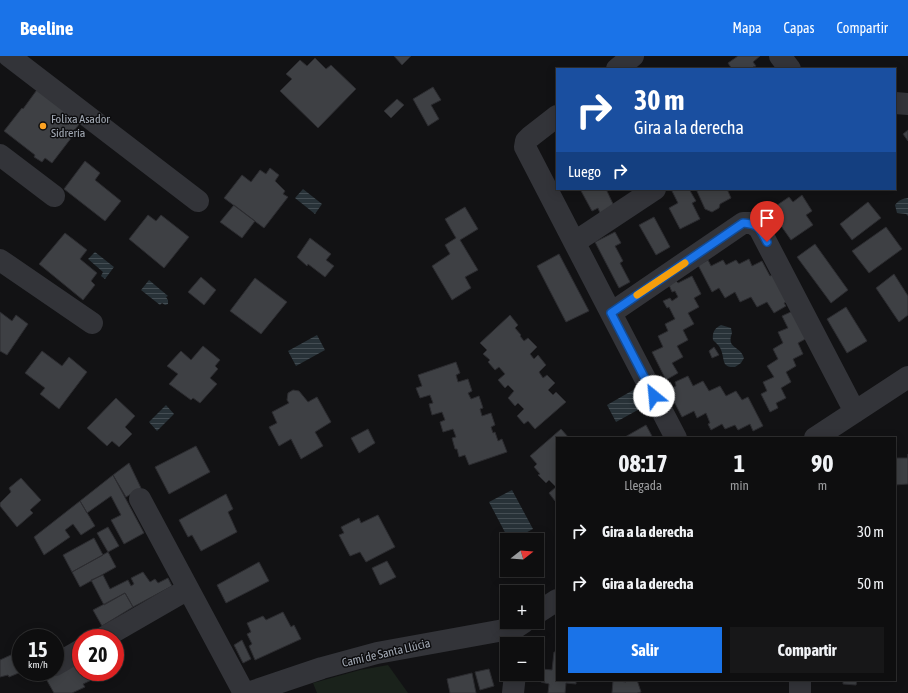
<!DOCTYPE html>
<html lang="es">
<meta charset="utf-8">
<style>
:root{--surface:#0e0e0f;--page:#171718;--text:#f1f3f6;--muted:#9b9c9e;--line:#2e2e2f;--accent:#1a73e8}
body{margin:0;font-family:"Asap Condensed",sans-serif;background:var(--page);color:var(--text);height:100vh;display:flex;flex-direction:column;font-size:15px;white-space:nowrap}
*{box-sizing:border-box;margin:0}
p{font-size:13px;color:var(--muted)}
.icon{flex:none;width:22px;height:22px;fill:none;stroke:currentColor;stroke-width:2;stroke-linecap:round;stroke-linejoin:round}
.map{position:relative;flex:1;overflow:hidden}
.side{position:absolute;left:556px;top:381px;width:340px;height:244px;display:flex;flex-direction:column;background:var(--surface);border-radius:0px;box-shadow:0 2px 10px #0003,0 0 0 1px var(--line)}
.side>*{flex:none}
.banner{position:absolute;left:556px;top:12px;width:340px;height:122px;border-radius:0px;box-shadow:0 2px 10px #0003,0 0 0 1px var(--line);background:#1a4fa0;color:#fff;overflow:hidden}
.needle{width:26px;rotate:73deg}
.controls{position:absolute;left:500px;top:477px;display:grid;gap:8px}
.controls a{display:grid;place-items:center;width:44px;height:44px;border-radius:0px;background:var(--surface);box-shadow:0 2px 10px #0003,0 0 0 1px var(--line);font-size:20px}
.speed{position:absolute;left:12px;top:573px;display:flex;gap:8px;font-size:20px;font-weight:700;text-align:center}
.speed>*{display:grid;place-content:center;width:52px;height:52px;border-radius:50%;background:var(--surface);box-shadow:0 2px 10px #0003,0 0 0 1px var(--line);line-height:1}
.speed small{font-size:10px;font-weight:400}
.speed .limit{border:6px solid #d22;background:#fff;color:#111}
.pin{position:absolute;display:grid;place-items:center;width:34px;height:34px;color:#fff;margin:-41px -17px;border-radius:50% 50% 50% 0;rotate:-45deg;box-shadow:0 0 4px #0007}
.pin .icon{rotate:45deg}
.me{position:absolute;width:44px;margin:-22px;rotate:332deg;stroke-linejoin:round;filter:drop-shadow(0 0 3px #0008)}
.turn{display:flex;align-items:center;gap:14px;height:84px;padding:0 12px;font-size:18px}
.turn .icon{width:52px;height:52px;stroke-width:2.5}
.turn b{display:block;font-size:28px;line-height:34px}
.then{display:flex;align-items:center;height:38px;padding:0 12px;background:#0003;gap:8px;font-size:15px}
.eta{display:flex;justify-content:space-evenly;align-items:center;height:68px;text-align:center}
.eta b{font-size:24px;font-weight:700;line-height:28px}
.action{display:flex;gap:8px;margin-top:auto;padding:8px 12px}
.action a{flex:1;height:46px;border-radius:0px;background:var(--accent);color:#fff;font-size:16px;font-weight:700;line-height:46px;text-align:center}
.action a+a{background:var(--page);color:var(--text)}
ul{padding:0;list-style:none}
li{display:flex;align-items:center;gap:12px;height:52px;padding:0 12px}
li div{flex:1}
li b{display:block;font-size:15px}
li em{font-style:normal}
header{display:flex;align-items:center;gap:24px;box-sizing:border-box;height:56px;padding:0 20px;background:var(--accent);color:#fff}
header strong{font-size:19px}
nav{display:flex;gap:22px;margin-inline-start:auto;font-size:14px}
.map>svg:first-child{display:block}
.grass{fill:#1a221b}
.water{fill:url(#water-rules)}
.building{fill:#3e4044;stroke:#2c2c30}
.lines{fill:none;stroke-linecap:round;stroke-linejoin:round}
.minor{stroke:#333439;stroke-width:22}
.route-casing{stroke:#114b97;stroke-width:10}
.route{stroke:#1a73e8;stroke-width:7}
.slow{stroke:#f59e0b;stroke-width:7}
.poi-dot{fill:#fca222;stroke:#0d0d0f;stroke-width:1.5}
.labels{text-anchor:middle;dominant-baseline:central;stroke-width:3;stroke-linejoin:round;paint-order:stroke}
.poi-label{font-size:12px;fill:#a3aab5;stroke:#0d0d0f;text-anchor:start}
.street-label{font-size:12px;fill:#a3aab5;stroke:#0d0d0f}
</style>
<header>
<strong>Beeline</strong>
<nav><a>Mapa</a><a>Capas</a><a>Compartir</a></nav>
</header>
<div class="map">
<svg width="908" height="637" viewBox="0 0 908 637">
<defs>
<pattern id="water-rules" width="6" height="5" patternUnits="userSpaceOnUse"><rect width="6" height="5" fill="#283238"/><path d="M0 2.5h6" fill="none" stroke="#444d53"/></pattern>
</defs>
<rect width="100%" height="100%" fill="#121214"/>
<path class="grass" d="M388 609 408 637H317L313 627 360 614Z"/>
<path class="water" d="M303 133 322 148 315 158 295 142Z
M908 142V160L906 158 897 157 895 149C899 144 902 143 908 142Z
M95 196 114 211 105 223 101 220 103 216 88 203Z
M149 224 168 240 166 241 168 244V248L165 249 162 247 160 249 141 234Z
M721 269 731 272 732 277C726 293 740 289 744 302L741 307 735 311C721 312 725 303 721 294 720 290 716 287 713 284 712 276 715 272 721 269Z
M317 279 325 294 296 310 288 295Z
M635 333 645 350 616 366 607 349Z
M166 349 174 358 157 375 149 366Z
M512 434 533 473 512 484H509L489 446Z"/>
<path class="building" d="M394 0H411L402 9Z
M738 0H760L753 6 756 10 753 11 754 13H732L728 7Z
M315 2 326 13 331 9 356 33 318 72 280 35 292 23 286 18 300 4 307 10Z
M39 31 82 64 74 75 75 77 52 107 45 102 42 106 34 101 35 99 4 75 22 52 23 53Z
M433 31 441 44 431 49 439 63 428 70 413 43Z
M397 43 404 49 391 62 384 55Z
M908 74V85L903 78Z
M85 105 100 117 95 124 121 145 105 165 64 133Z
M270 112 279 119 275 125 285 135 283 138 288 141 264 172 224 142 242 119 251 126 260 114 266 118Z
M580 133H606L614 150 600 157 598 152 592 155Z
M671 133H689L696 145 692 147 700 163 680 173 669 152 678 147Z
M696 133H727L731 142 720 148 719 152 712 156 705 153Z
M802 139 812 155 806 159 813 169 791 184 770 154 789 141 793 146Z
M868 146 881 162 852 184 840 168Z
M234 149 255 165 242 182 220 166Z
M465 151 478 173 460 184 478 214 465 221 471 232 452 244 432 210 450 198 445 189 456 182 445 163Z
M148 159 156 165 161 159 189 181 164 212 129 183Z
M654 161 670 191 656 199 639 169Z
M886 171 902 193 869 217 852 195Z
M615 176 621 187 615 190 623 205 620 207 630 226 619 232 595 186Z
M65 177 87 194 80 203 97 217 91 225 95 229 83 244 39 208Z
M310 182 331 198 326 204 334 210 325 221 308 208 307 210 297 201Z
M815 188 848 234 831 247 797 201Z
M559 198 589 255 566 266 537 210Z
M749 203 752 210 762 205 770 220 778 216 793 243 784 247 786 250 774 257 767 246 757 251 751 241 740 246 735 236 725 242 719 232 712 236 698 209 708 204 711 210 723 204 726 209 736 204 739 208Z
M894 218 908 240V259L899 266 876 232Z
M692 220 701 238 694 242 699 251 688 257 694 268 683 274 688 284 677 290 683 301 672 307 678 317 666 324 652 296 663 291 658 280 668 275 665 268 675 263 669 251 667 252 663 245 670 242 672 245 678 241 675 235 672 236 669 229 676 225 678 227Z
M201 221 216 234 204 249 188 236Z
M255 222 287 246 261 278 230 255Z
M846 251 867 285 847 297 827 263Z
M795 254 809 281 798 287 803 298 793 303 796 310 786 316 791 326 781 332 786 342 776 347 778 352 770 356 761 338 767 335 763 326 774 321 767 310 778 303 773 293 783 287 778 276 788 272 782 260Z
M0 256 12 265 16 259 28 268 7 299 0 295Z
M510 259 518 269 515 272 521 279 520 280 524 285 528 282 537 291 530 298 534 303 538 299 546 309 539 316 543 322 547 319 555 327 548 334 553 339 556 336 566 346 535 373 528 365 524 368 517 360 524 353 518 347 515 350 508 342 514 335 508 329 505 332 498 324 505 318 499 311 495 314 488 306 490 304 483 298 487 294 480 287Z
M203 290 220 304 215 310 218 313 210 322 217 328 200 347 193 342 191 344 169 328 178 318 167 310 181 295 191 304Z
M714 291 719 299 712 302 709 295Z
M42 295 62 310 69 301 87 316 59 353 40 338 45 332 25 317Z
M456 306 460 317 456 319 458 326 468 323 472 335 468 337 471 343 479 340 483 352 480 353 482 360 491 357 495 369 491 371 493 377 495 376 498 385 502 383 507 396 469 409 465 399 459 401 457 393H455L452 382 456 381 453 373 443 376 440 366 445 364 442 356 432 359 429 348 433 347 430 339 420 342 416 332 422 330 418 319Z
M688 320 693 330 703 325 709 335 720 330 726 340 736 335 742 344 748 341 763 370 753 375 750 368 738 374 735 369 725 373 722 368 711 374 708 368 710 367 706 357 697 362 694 355 682 361 668 334 676 330 675 326Z
M293 334 299 335 308 346 317 341 331 366 315 376 323 390 301 403 291 383 279 390 269 371 277 367 272 356 289 347 287 344 288 337Z
M116 342 135 360 125 371 132 378 119 391 112 385 107 390 87 372Z
M646 369 653 382H626L625 381Z
M368 373 375 387 359 397 351 382Z
M561 373 569 382H557V444L555 445 549 437 556 431 549 424 546 427 538 419 540 418 534 411 537 408 530 400Z
M196 390 210 416 169 438 155 411Z
M908 398V428L895 429V402H908Z
M129 407 141 432 126 441 113 419Z
M113 419 144 477 124 488 111 464 121 459 111 440 87 457 80 445Z
M21 422 41 444 30 454 33 457 17 471 0 450V447L11 436 9 432Z
M226 438 233 453 228 456 237 476 201 495 192 479 188 481 179 464Z
M80 445 95 470 81 479 73 468 65 474 70 481 44 499 34 481Z
M378 459 395 491 366 506 360 496 350 500 339 479 344 477 341 471 359 462 361 467Z
M108 471 119 490 108 496 97 477Z
M94 482 103 499 72 516 63 499Z
M108 496 116 511 80 531 72 516Z
M387 505 396 521 380 529 372 512Z
M259 506 269 525 226 547 217 529Z
M143 516 150 526 155 523 158 527 168 522 172 530 133 551 125 537 104 549 91 524 103 519 110 533 128 524 131 530 134 528 131 522Z
M125 537 133 551 102 570 93 554Z
M283 556 291 571 294 569 301 583 255 604 249 590 252 588 247 578 251 576 247 567 263 560 266 564Z
M242 584 251 603 243 607 234 589Z
M554 596H557V624H576V628L566 627 565 637H548L549 628 541 626 542 613 552 614Z
M13 598 19 602 21 606V616L9 621 8 619 0 621V604Z
M81 606V616H95L98 621 83 628 85 631 72 637H54L45 621 72 607Z
M489 613 494 630 480 634 475 616Z
M472 617 476 637H450L447 623Z
M613 624 626 626 623 624H637L641 636 637 637H612Z
M843 624H857L856 629 843 628Z"/>
<g class="lines">
<path class="minor" d="M9 0 198 145
M780 0 790 13
M617 13 633 0
M895 47 908 48
M557 60 530 81 526 85 525 91 611 257 743 167H752L759 172 855 356
M0 99 54 140
M575 186 655 133
M0 204 92 267
M611 257 676 382
M815 382 908 321
M140 443 244 637
M537 557 557 544
M103 582 188 533
M55 609 81 594
M248 637 322 612 377 597 515 572 524 566
M513 637 515 618
M800 637V624"/>
</g>
<g class="lines">
<defs>
<path id="route" d="M654 340 611 257 743 167C759 168 760 173 767 186"/>
</defs>
<use href="#route" class="route-casing"/>
<use href="#route" class="route"/>
<path class="slow" d="M637 239 685 207"/>
</g>
<circle class="poi-dot" cx="43" cy="70" r="4"/>
<g class="labels">
<g class="poi-label">
<text x="51" y="63">Folixa Asador<tspan x="51" dy="14">Sidrería</tspan></text>
</g>
<g class="street-label">
<text transform="translate(386 597) rotate(-13)">Camí de Santa Llúcia</text>
</g>
</g>
</svg>
<div class="controls">
<a><svg class="needle" viewBox="-14 -14 28 28"><path d="M0-13l5 13h-10z" fill="#e53935"/><path d="M0 13l5-13h-10z" fill="#9b9c9e"/></svg></a>
<a>+</a>
<a>−</a>
</div>
<div class="speed"><div>15<small>km/h</small></div><div class="limit">20</div></div>
<div class="pin" style="left:767px;top:186px;background:#d93025"><svg class="icon" aria-label="arrive" viewBox="0 0 24 24"><path d="M6 21V4h12l-3 4 3 4H6"/></svg></div>
<svg class="me" style="left:654px;top:340px" viewBox="-20 -20 40 40"><circle r="19" fill="#fff"/><path d="M0-13L10 11 0 6-10 11z" fill="#1a73e8"/></svg>
<div class="banner">
<div class="turn"><svg class="icon" aria-label="right" viewBox="0 0 24 24"><path d="M7 20v-9h11M14 6l5 5-5 5"/></svg><div><b>30 m</b>Gira a la derecha</div></div>
<div class="then">Luego<svg class="icon" aria-label="right" viewBox="0 0 24 24"><path d="M7 20v-9h11M14 6l5 5-5 5"/></svg></div>
</div>
<section class="side">
<div class="eta">
<div><b>08:17</b><p>Llegada</p></div>
<div><b>1</b><p>min</p></div>
<div><b>90</b><p>m</p></div>
</div>
<ul>
<li><svg class="icon" aria-label="right" viewBox="0 0 24 24"><path d="M7 20v-9h11M14 6l5 5-5 5"/></svg><div><b>Gira a la derecha</b></div><em>30 m</em></li>
<li><svg class="icon" aria-label="right" viewBox="0 0 24 24"><path d="M7 20v-9h11M14 6l5 5-5 5"/></svg><div><b>Gira a la derecha</b></div><em>50 m</em></li>
</ul>
<div class="action"><a>Salir</a><a>Compartir</a></div>
</section>
</div>
